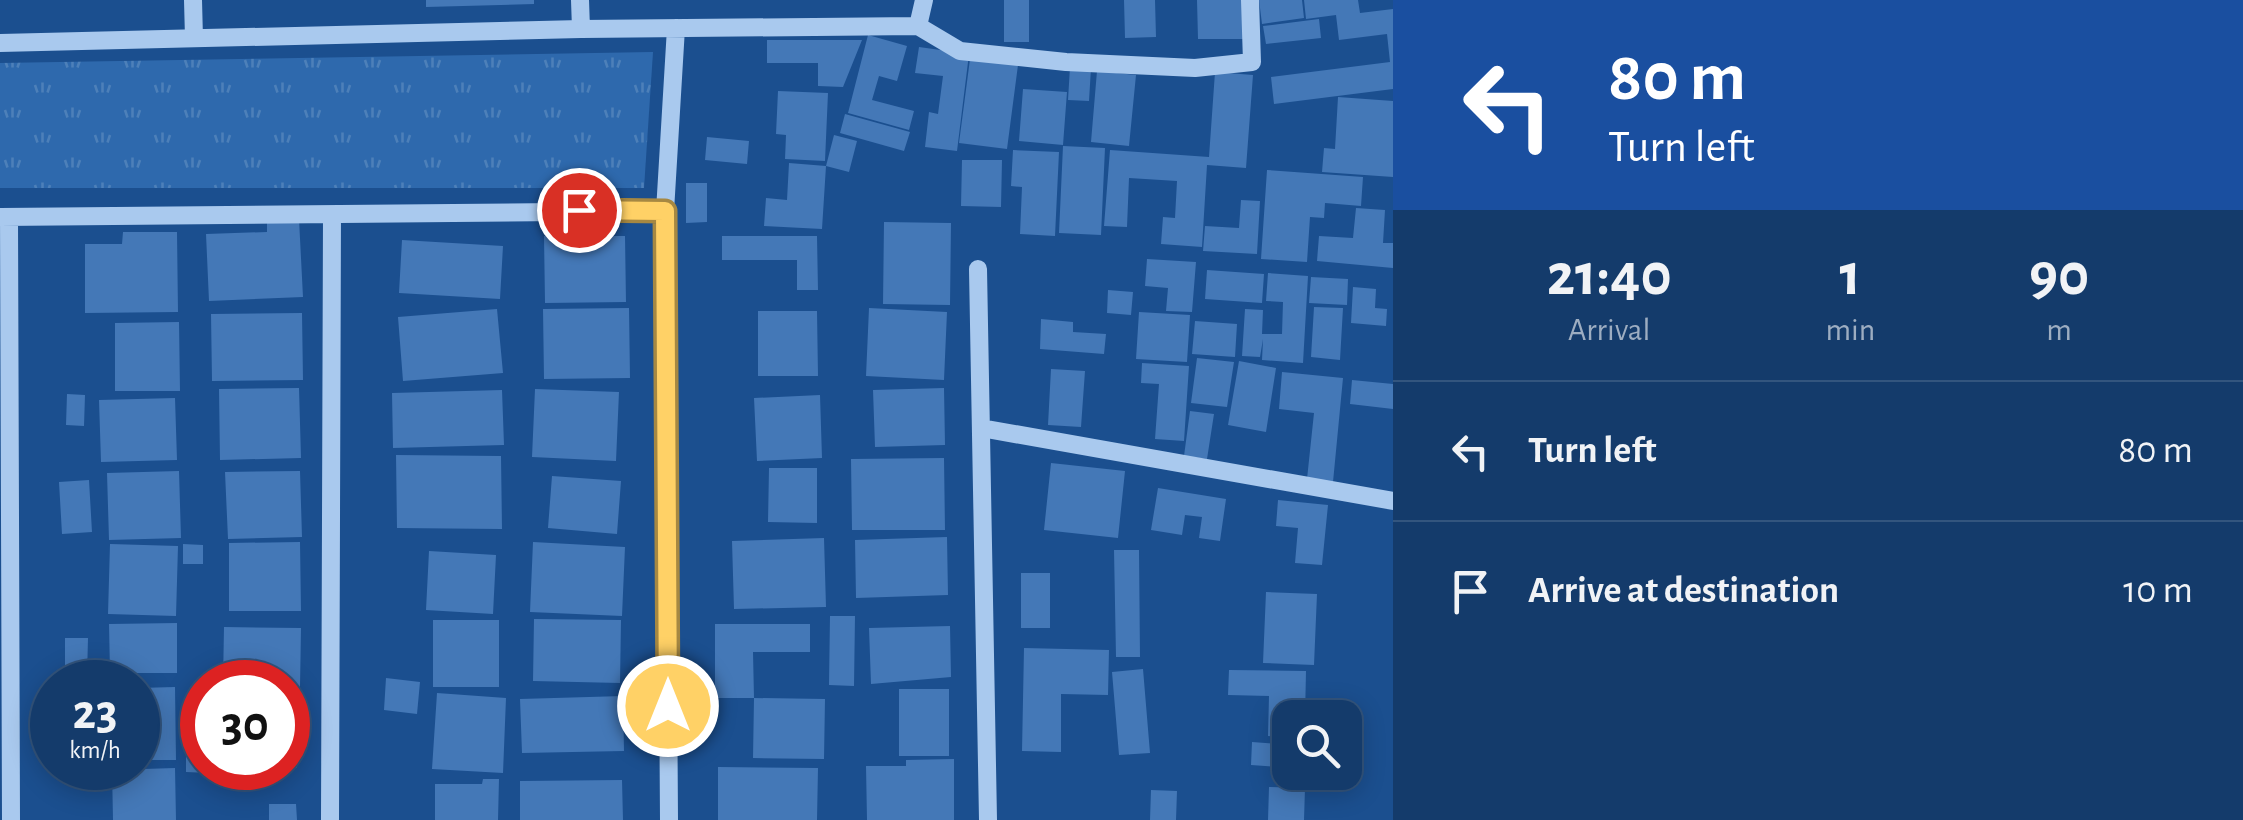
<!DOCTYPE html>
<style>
:root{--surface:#143b6b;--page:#214673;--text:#f1f3f6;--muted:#9dadc1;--line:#33557e}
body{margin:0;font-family:"Alegreya Sans",sans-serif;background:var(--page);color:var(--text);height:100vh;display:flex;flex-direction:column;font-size:38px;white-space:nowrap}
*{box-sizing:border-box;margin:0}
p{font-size:32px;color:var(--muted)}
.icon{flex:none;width:55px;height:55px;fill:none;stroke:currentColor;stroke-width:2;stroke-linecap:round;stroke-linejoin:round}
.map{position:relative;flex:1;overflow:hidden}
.side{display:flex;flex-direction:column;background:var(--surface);width:850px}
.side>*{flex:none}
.top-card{background:#1a4fa0;color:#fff;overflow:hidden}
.tools{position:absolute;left:1272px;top:700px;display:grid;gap:20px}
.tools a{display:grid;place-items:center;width:90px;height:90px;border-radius:20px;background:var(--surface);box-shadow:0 5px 25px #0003,0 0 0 2px var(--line);font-size:50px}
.speed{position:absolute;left:30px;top:660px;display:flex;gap:20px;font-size:50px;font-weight:700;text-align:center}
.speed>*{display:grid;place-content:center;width:130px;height:130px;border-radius:50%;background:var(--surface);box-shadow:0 5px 25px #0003,0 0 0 2px var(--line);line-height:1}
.speed small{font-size:25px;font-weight:400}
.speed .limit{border:15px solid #d22;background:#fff;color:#111}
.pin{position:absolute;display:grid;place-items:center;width:85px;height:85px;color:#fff;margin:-42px;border:5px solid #fff;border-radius:50%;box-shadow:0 2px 10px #0007}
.me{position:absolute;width:110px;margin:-55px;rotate:0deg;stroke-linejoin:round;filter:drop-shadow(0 0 8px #0008)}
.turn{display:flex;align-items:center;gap:35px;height:210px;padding:0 50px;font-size:45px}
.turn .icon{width:130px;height:130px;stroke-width:2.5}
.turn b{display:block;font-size:70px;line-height:85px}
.eta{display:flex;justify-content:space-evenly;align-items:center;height:170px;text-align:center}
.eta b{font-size:60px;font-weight:700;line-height:70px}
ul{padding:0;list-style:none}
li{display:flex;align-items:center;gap:30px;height:140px;padding:0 50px;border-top:2px solid var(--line)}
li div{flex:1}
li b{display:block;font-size:38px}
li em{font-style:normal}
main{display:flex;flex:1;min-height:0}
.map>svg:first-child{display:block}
.park{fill:url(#park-tufts)}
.building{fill:#4478b7}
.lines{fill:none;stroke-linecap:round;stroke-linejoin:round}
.minor{stroke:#a9c9ee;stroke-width:18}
.route-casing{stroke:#a68842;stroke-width:25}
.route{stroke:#ffd166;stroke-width:18}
</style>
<main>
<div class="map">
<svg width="1393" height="820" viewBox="0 0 1393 820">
<defs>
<pattern id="park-tufts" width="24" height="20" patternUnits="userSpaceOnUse" patternTransform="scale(2.5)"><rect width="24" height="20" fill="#2e69ad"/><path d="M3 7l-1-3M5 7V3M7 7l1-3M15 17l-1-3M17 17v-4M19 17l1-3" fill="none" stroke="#4d80b9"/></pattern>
</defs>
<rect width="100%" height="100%" fill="#1b4f8f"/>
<path class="park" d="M653 52 644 188H0V63Z"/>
<path class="building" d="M426 0H534V4L426 7Z
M1004 0H1029V42H1004Z
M1124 0H1155L1156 37 1125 38Z
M1197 0H1243L1244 39H1198Z
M1259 0H1302L1304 18 1262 24Z
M1304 0H1358L1360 13 1393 9V89L1274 104 1271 77 1390 62 1387 34 1339 40 1336 15 1306 19Z
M1319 19 1321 38 1266 44 1263 26Z
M868 35 907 46 897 81 879 76 872 100 914 111 909 130 848 113Z
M767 40H862L843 87 818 86V63H767Z
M919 47 969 54 957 151 925 147 929 112 938 114 943 76 915 73Z
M970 59 1018 65 1007 149 959 143Z
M1070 67 1091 68 1089 101 1068 100Z
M1097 71 1136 75 1129 146 1091 142Z
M1215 72 1253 75 1246 168 1207 165 1202 247 1161 244 1163 217 1175 218 1177 181 1129 178 1127 227 1104 226 1110 150 1209 157Z
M1023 89 1067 92 1063 145 1019 141Z
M778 91 828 93 825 161 785 159 786 135 776 134Z
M1338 97 1393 101V177L1322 172 1324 148 1335 149Z
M845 114 910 132 904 151 840 133Z
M834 135 857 141 849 172 826 166Z
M707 137 749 141 747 164 705 160Z
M1063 146 1105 148 1101 235 1059 233Z
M1013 150 1059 152 1055 236 1020 234 1022 187 1011 186Z
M962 160H1002L1001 207 961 206Z
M789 163 826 166 822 229 764 226 766 198 787 200Z
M1267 170 1363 177 1361 206 1325 203 1324 218 1310 217 1307 262 1261 259Z
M686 183H707V222L686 223Z
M1241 200 1260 201 1257 254 1203 251 1205 226 1239 228Z
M1356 208 1385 210 1383 243H1393V268L1317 261 1319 236 1353 238Z
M299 219 303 297 209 301 206 234 267 232V221Z
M884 222 951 223 950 305 883 304Z
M123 232H177L178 312 85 313V244H122Z
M544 236H625L626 302 545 303Z
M722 236H817L818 290H797V260H722Z
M402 240 503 246 500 299 399 293Z
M1147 259 1196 262 1192 312 1166 311 1168 288 1145 286Z
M1207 270 1264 274 1262 303 1205 299Z
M1268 273 1308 276 1303 363 1262 360 1263 339 1260 357 1242 356 1245 309 1263 310 1262 334H1282L1283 302 1266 301Z
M1311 277 1348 279 1347 305 1309 303Z
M1353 287 1376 289 1375 308 1387 309 1386 326 1351 323Z
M1108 290 1133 292 1131 315 1107 313Z
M1314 307 1343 308 1340 360 1311 357Z
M629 308 630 378 544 379 543 309Z
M869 308 947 312 944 380 866 376Z
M497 309 503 373 403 381 398 317Z
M758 311H817L818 376H758Z
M1139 312 1190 315 1187 362 1136 359Z
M302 313 303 380 212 381 211 314Z
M1041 319 1073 322V332L1106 334 1104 354 1040 349Z
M1195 321 1237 324 1235 357 1192 354Z
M179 322 180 391H115V323Z
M1197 358 1234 362 1227 407 1191 403Z
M1239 361 1276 368 1266 432 1228 425Z
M1142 363 1189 366 1184 441 1155 439 1159 384 1141 383Z
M1051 369 1085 371 1081 427 1048 425Z
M1282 372 1343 378 1333 482 1307 479 1314 413 1279 409Z
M1352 380 1393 384V409L1350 404Z
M299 388 301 458 220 460 219 389Z
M944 388 945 445 875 447 873 390Z
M535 389 619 392 616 461 532 457Z
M502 390 504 445 393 448 392 393Z
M67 394 85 395 84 426 66 425Z
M820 395 822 458 757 461 754 398Z
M175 398 177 460 101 462 99 400Z
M1190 411 1214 414 1207 459 1184 456Z
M396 455 501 456 502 529 397 528Z
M944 458 945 530H852L851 459Z
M1051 463 1125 471 1118 538 1044 530Z
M769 468H817V523L768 522Z
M179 471 181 538 109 540 107 473Z
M300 471 302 537 228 539 225 472Z
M552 476 621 481 617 534 548 528Z
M89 480 92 532 62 534 59 482Z
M1158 488 1226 499 1220 541 1199 538 1202 517 1185 515 1182 535 1151 530Z
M1278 500 1328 505 1322 565 1295 563 1298 528 1276 526Z
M947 537 948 595 856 598 855 540Z
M824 538 826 607 734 609 732 541Z
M300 542 301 611H229V543Z
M533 542 625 547 622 616 530 612Z
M110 544 178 546 176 616 108 614Z
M183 544 203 545V564H183Z
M1114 550H1139L1140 657H1116Z
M429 551 496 555 493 614 426 610Z
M1021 573H1050V628H1021Z
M1266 592 1317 594 1314 665 1263 663Z
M830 616H855L854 686 829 685Z
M534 619 621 620 620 683 533 681Z
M433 620H499V687H433Z
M177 623V673H110L109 624Z
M715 624H810V652H753L754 698H715Z
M950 626 951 677 871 684 869 628Z
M224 627 301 628 300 687H288V682H223Z
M65 638H88L87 678H65Z
M1024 648 1109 650 1108 695 1061 694V752L1022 751Z
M1143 669 1150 753 1119 755 1112 672Z
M1229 670 1306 671 1305 718H1290V737L1268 736 1269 696 1228 695Z
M386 678 420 682 417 714 384 710Z
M175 687 176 760H138V688Z
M899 689H949V756H899Z
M437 693 506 698 503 773 432 769Z
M186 695H202V768H209V773L186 772Z
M288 696H297V768H288Z
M623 696 624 751 522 753 520 699Z
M754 698 825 699 824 759 753 758Z
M1252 742 1290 745V768L1251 765Z
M954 759V820H867L866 766H906V760Z
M718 767 818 768 817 820H718Z
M175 768 176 820H113L112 770Z
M483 779H499L498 820H435V784H482Z
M622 780 623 820H520V781Z
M1269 787 1305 788 1304 820H1268Z
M1151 790 1177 791 1176 820H1150Z
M269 804H296L297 820H269Z"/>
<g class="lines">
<path class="minor" d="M193 0 194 38
M580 0 581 29
M918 26 924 0
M0 43 581 29 918 26 960 51 1066 62 1195 68 1252 62 1250 0
M0 217 665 211
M9 217 11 820
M978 269 988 820
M981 428 1393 501
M330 820 332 215
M669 820 665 211 676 28"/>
</g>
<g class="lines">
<defs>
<path id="route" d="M579 210 665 211 668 706"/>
</defs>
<use href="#route" class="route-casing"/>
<use href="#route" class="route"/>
</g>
</svg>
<div class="tools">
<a><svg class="icon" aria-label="search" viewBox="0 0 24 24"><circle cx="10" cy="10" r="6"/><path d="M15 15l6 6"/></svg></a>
</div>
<div class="speed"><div>23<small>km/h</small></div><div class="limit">30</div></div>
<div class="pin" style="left:579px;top:210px;background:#d93025"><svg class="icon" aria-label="arrive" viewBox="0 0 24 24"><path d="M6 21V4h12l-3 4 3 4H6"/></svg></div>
<svg class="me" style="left:668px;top:706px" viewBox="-20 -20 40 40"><circle r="17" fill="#ffd166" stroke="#fff" stroke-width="3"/><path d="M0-11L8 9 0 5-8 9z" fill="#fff"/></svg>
</div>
<section class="side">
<div class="top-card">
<div class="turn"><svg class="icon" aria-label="left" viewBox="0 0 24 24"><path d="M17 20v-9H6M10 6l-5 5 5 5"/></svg><div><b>80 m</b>Turn left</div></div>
</div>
<div class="eta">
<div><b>21:40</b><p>Arrival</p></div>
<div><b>1</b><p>min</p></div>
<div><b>90</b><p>m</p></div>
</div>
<ul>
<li><svg class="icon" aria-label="left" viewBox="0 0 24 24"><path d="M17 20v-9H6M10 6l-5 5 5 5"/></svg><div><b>Turn left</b></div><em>80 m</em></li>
<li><svg class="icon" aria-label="arrive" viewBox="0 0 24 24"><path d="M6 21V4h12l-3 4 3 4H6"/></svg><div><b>Arrive at destination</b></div><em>10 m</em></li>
</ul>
</section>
</main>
